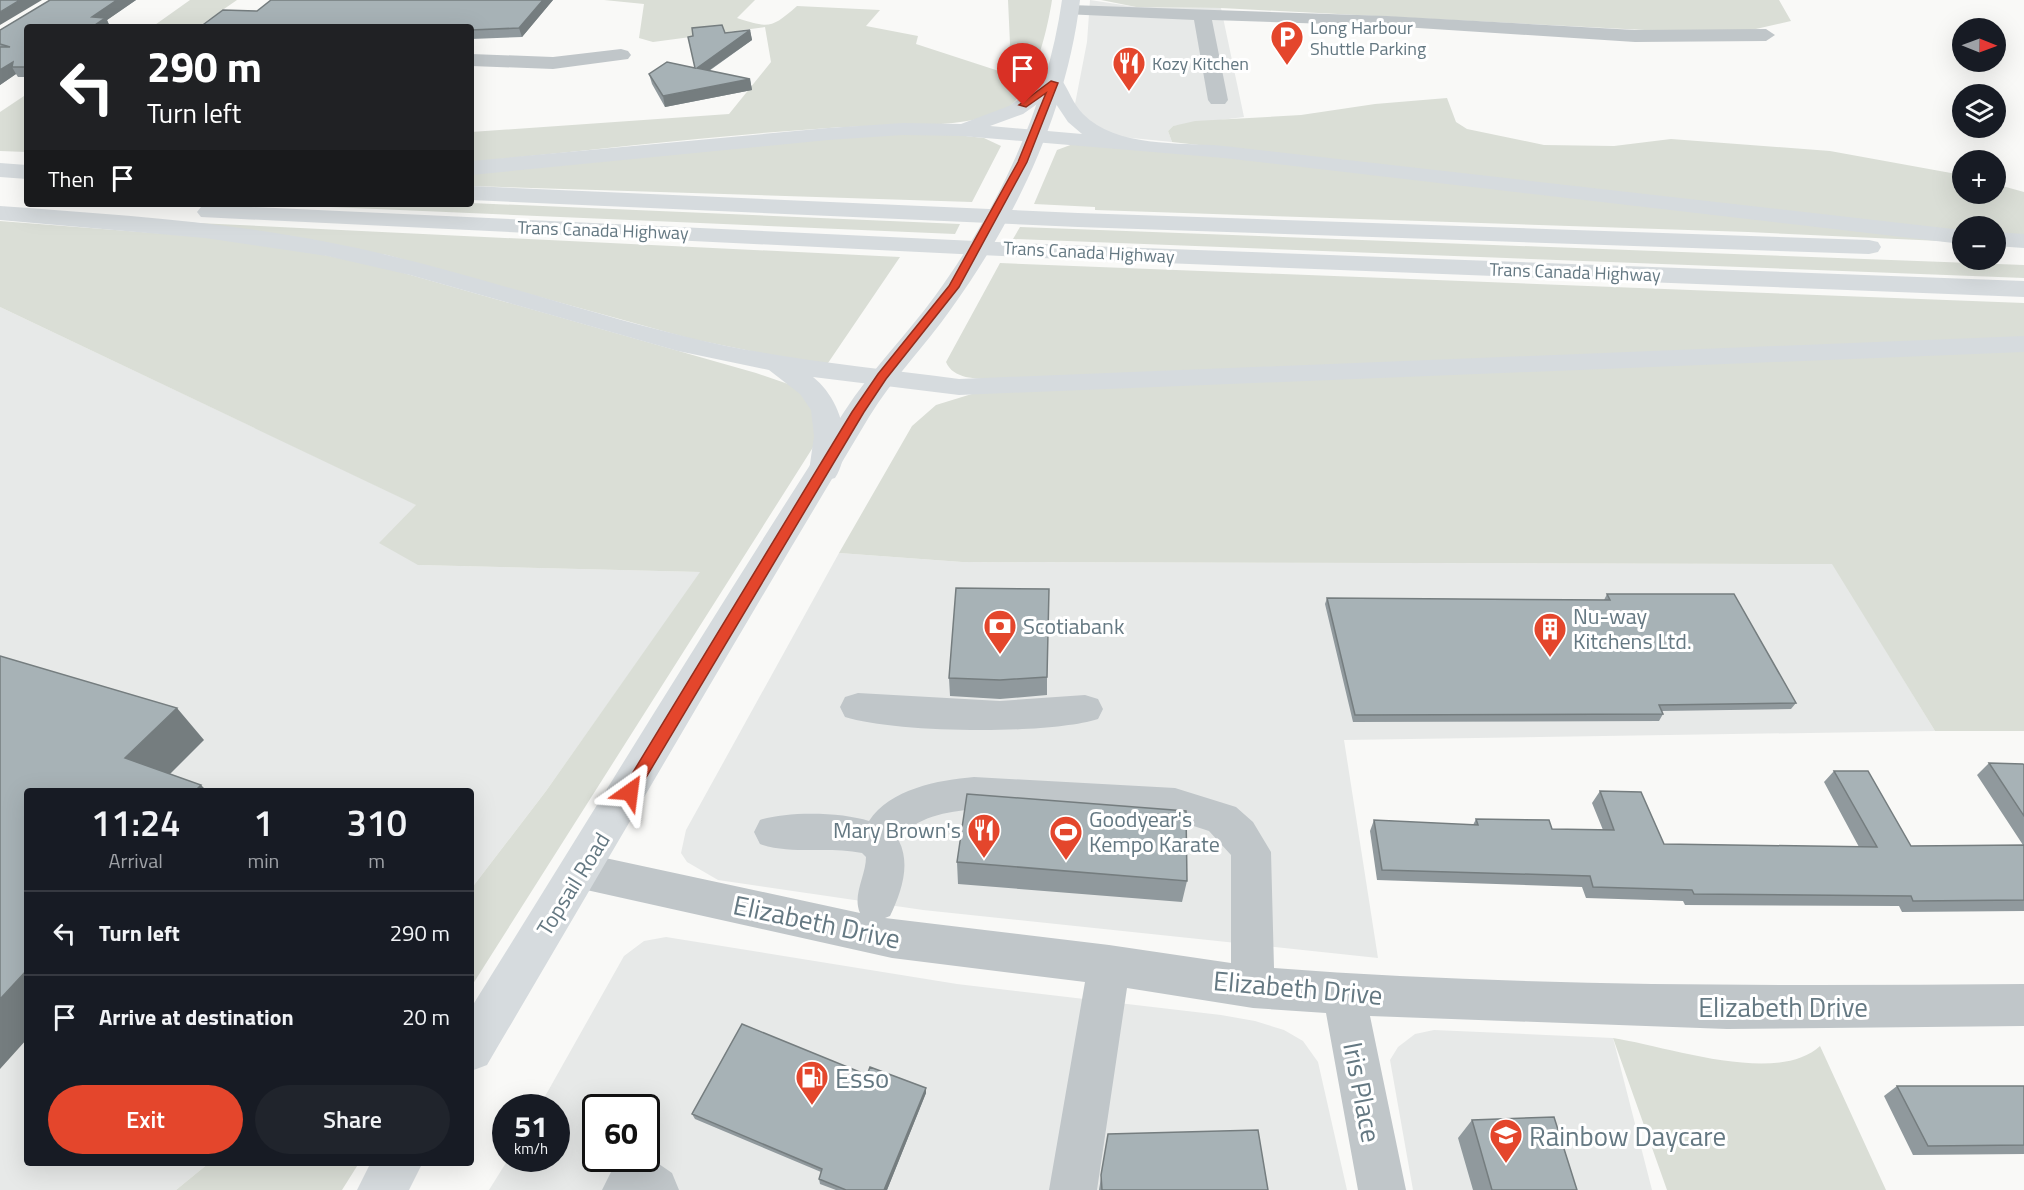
<!DOCTYPE html>
<meta charset="utf-8">
<style>
:root{--surface:#171b24;--page:#20242c;--text:#f1f3f6;--muted:#9ea1a6;--line:#363941;--accent:#e4462c}
body{margin:0;font-family:"Titillium Web",sans-serif;background:var(--page);color:var(--text);height:100vh;display:flex;flex-direction:column;font-size:22px;white-space:nowrap}
*{box-sizing:border-box;margin:0}
p{font-size:20px;color:var(--muted)}
.icon{flex:none;width:33px;height:33px;fill:none;stroke:currentColor;stroke-width:2;stroke-linecap:round;stroke-linejoin:round}
.map{position:relative;flex:1;overflow:hidden}
.side{position:absolute;left:24px;top:788px;width:450px;height:378px;display:flex;flex-direction:column;background:var(--surface);border-radius:6px;box-shadow:0 6px 24px #0002}
.side>*{flex:none}
.guide{position:absolute;left:24px;top:24px;width:450px;height:183px;border-radius:6px;box-shadow:0 6px 24px #0002;background:#202124;color:#fff;overflow:hidden}
.needle{width:39px;rotate:91deg}
.buttons{position:absolute;left:1952px;top:18px;display:grid;gap:12px}
.buttons a{display:grid;place-items:center;width:54px;height:54px;border-radius:50%;background:var(--surface);box-shadow:0 6px 24px #0002;font-size:30px}
.speed{position:absolute;left:492px;top:1094px;display:flex;gap:12px;font-size:30px;font-weight:700;text-align:center}
.speed>*{display:grid;place-content:center;width:78px;height:78px;border-radius:50%;background:var(--surface);box-shadow:0 6px 24px #0002;line-height:1}
.speed small{font-size:15px;font-weight:400}
.speed .limit{border:3px solid #111;border-radius:9px;background:#fff;color:#111}
.pin{position:absolute;display:grid;place-items:center;width:51px;height:51px;color:#fff;margin:-62px -26px;border-radius:50% 50% 50% 0;rotate:-45deg;box-shadow:0 0 6px #0007}
.pin .icon{rotate:45deg}
.me{position:absolute;width:66px;margin:-33px;rotate:31deg;stroke-linejoin:round;filter:drop-shadow(0 0 4px #0008)}
.turn{display:flex;align-items:center;gap:21px;height:126px;padding:0 24px;font-size:27px}
.turn .icon{width:78px;height:78px;stroke-width:2.5}
.turn b{display:block;font-size:42px;line-height:51px}
.then{display:flex;align-items:center;height:57px;padding:0 24px;background:#0003;gap:12px;font-size:22px}
.eta{display:flex;justify-content:space-evenly;align-items:center;height:102px;text-align:center}
.eta b{font-size:36px;font-weight:600;line-height:42px}
.cta{display:flex;gap:12px;margin-top:auto;padding:12px 24px}
.cta a{flex:1;height:69px;border-radius:36px;background:var(--accent);color:#fff;font-size:24px;font-weight:600;line-height:69px;text-align:center}
.cta a+a{background:var(--page);color:var(--text)}
ul{padding:0;list-style:none}
li{display:flex;align-items:center;gap:18px;height:84px;padding:0 24px;border-top:2px solid var(--line)}
li div{flex:1}
li b{display:block;font-size:22px}
li em{font-style:normal}
.map>svg:first-child{display:block}
.built{fill:#e7e9e8;fill-rule:evenodd}
.green{fill:#daded6}
.lines{fill:none;stroke-linecap:round;stroke-linejoin:round}
.minor{fill:#c0c6c9;fill-rule:evenodd}
.major{fill:#d6dbde;fill-rule:evenodd}
.highway{fill:#d6dbde;fill-rule:evenodd}
.wall{fill:#90999d}
.shaded-wall{fill:#757d7f}
.building{fill:#a7b2b6;stroke:#757d7f;stroke-width:1.5}
.route{fill:#e4462c;stroke:#942e1d;stroke-width:1.5}
.labels{text-anchor:middle;dominant-baseline:central;stroke-width:6;stroke-linejoin:round;paint-order:stroke}
.far-poi-label{font-size:18px;fill:#647882;stroke:#fff;text-anchor:start}
.far-street-label{font-size:18px;fill:#647882;stroke:#fff}
.poi-label{font-size:22px;fill:#647882;stroke:#fff;text-anchor:start}
.street-label{font-size:22px;fill:#647882;stroke:#fff}
.near-street-label{font-size:27px;fill:#647882;stroke:#fff}
.near-poi-label{font-size:27px;fill:#647882;stroke:#fff;text-anchor:start}
</style>
<div class="map">
<svg width="2024" height="1190" viewBox="0 0 2024 1190">
<rect width="100%" height="100%" fill="#f9f9f7"/>
<path class="built" d="M1090 0 1136 7 1221 8 1244 117 1173 126 1168 131 1172 142 1122 137 1102 131 1078 114 1075 104 1087 42Z
M0 307 417 505 418 565 701 572 546 791 471 889V790H27V1162L209 1163 176 1190H0Z
M839 553 962 562 1833 564 1935 731 1344 740 1378 958 923 910 718 880 687 862 681 853 686 830Z
M666 937 957 984 1221 1015 1255 1021 1284 1030 1303 1041 1318 1062 1347 1190H489L509 1158H556V1107H539L624 956 644 941ZM596 1107H646V1158H596Z
M1434 1030 1613 1038 1652 1190H1413L1390 1060 1398 1047 1415 1034Z"/>
<path class="green" d="M190 0H237L198 27H152Z
M604 0H755L737 18C769 28 771 29 797 6L880 10 866 26 918 36 916 44 1005 73 1010 44 1008 0H1052C1047 32 1032 98 1001 112 961 130 876 124 829 128 710 136 590 150 471 162V132L729 114 771 62 765 27 653 42 639 38 644 4Z
M1101 0H1779L1791 21 1747 31 1683 32 1221 8 1136 7Z
M27 94V152L0 151V112Z
M1447 98 1456 122 1467 129 1544 145 1614 146 1671 139 1830 151 1962 175V194H1995V184L2024 192V235L1995 234V226H1962V231L1172 142 1168 131 1173 126 1195 121 1301 115 1375 104Z
M928 132 984 138 1001 146 972 202 471 186V172L783 141Z
M1073 144 1171 151 1962 242 1748 232 1095 210V207L1034 204 1057 150Z
M471 203 960 224 955 234 260 204Z
M0 221 205 237 315 253 386 268 756 373 791 385 812 400 817 441 471 987V889L546 791 700 572 418 565 379 543 416 505 0 307Z
M176 222 900 257 828 363H810L692 339 387 255Z
M1020 227 2024 265V278L1013 239Z
M1000 263 2024 303V338L993 379C976 379 953 379 946 362Z
M2024 349V731H1935L1832 564 962 562 839 553 912 426 936 405 975 393Z
M1613 1038C1666 1046 1777 1086 1820 1046L1886 1190H1667Z
M209 1163V1162L359 1163 342 1190H176Z"/>
<g class="lines">
<path class="minor" d="M1070 5 1387 16 1635 30 1766 29 1775 35 1766 41 1635 42 1387 26 1212 20 1228 100 1225 104H1211L1208 100 1194 20 1064 14 1061 10 1064 6Z
M621 49 628 51 631 55 628 59 553 69 471 66V54L553 57Z
M858 693 1000 701 1085 695 1098 699 1103 709 1098 719C1048 735 895 733 845 717L840 707 845 697Z
M974 777 1175 788 1236 807 1253 822 1271 852 1274 968C1524 987 1774 986 2024 984V1026L1727 1029 1370 1016 1406 1190H1358L1326 1013 1253 1008 1127 988 1097 1190H1049L1085 982 892 958 582 889 568 884 562 871 568 858 582 853 860 913C852 895 866 876 866 857L862 853C829 846 792 855 760 844L754 832 760 820C787 811 842 812 869 821 890 789 938 780 974 777ZM974 809 1175 820 1209 831 1231 855V963L1109 945 885 918 890 916C901 893 911 865 899 841 914 816 948 812 974 809Z
M646 1155 672 1173 679 1190H602L618 1158H646Z"/>
<path class="major" d="M1062 0H1080C1067 111 1016 219 951 309 925 346 892 379 869 417 740 632 614 849 487 1065L471 1071V1008C595 809 717 609 844 412 871 370 906 336 935 296 998 209 1047 106 1062 0Z
M371 1162H423L409 1190H357Z"/>
<path class="highway" d="M1054 77 1061 79C1069 90 1073 104 1083 114 1117 148 1178 142 1224 146L1962 230V244L1224 158 962 136 903 135 828 140 471 175V161L828 128 903 123 961 124 1009 106 1047 79ZM1050 95 1068 122 1082 134 990 126 1023 114Z
M0 163 27 165V179L0 177Z
M471 186 1078 213 1869 240 1878 242 1881 247 1878 252 1869 254 1078 227 471 200Z
M209 205 1062 245 2024 281V297L1062 259 201 217 197 212 201 207Z
M0 206C109 214 219 221 327 242 449 265 567 308 687 337 776 359 868 367 959 379L2024 336V352L959 395 813 377C841 399 855 446 835 478L824 481 813 478 809 471 814 436 811 410 800 394 769 370 678 351 410 275 327 256 205 238 0 220Z
M1995 232 2024 234V248L1995 246Z"/>
</g>
<path class="wall" d="M50 0H136L107 20 110 27H27V77H18L16 74 0 85V30Z
M271 0H553L522 37 471 39V27Z
M750 30 752 40 709 71 750 79 752 90 665 107 652 84 649 74 694 68 725 33Z
M1607 594 1796 703 1791 709 1662 711 1663 714 1659 721 1353 722 1325 604 1327 598 1604 600Z
M1047 677V695L1000 699 950 696 949 678Z
M1989 763 2024 765V911L1902 912 1899 906 1685 905 1683 901 1586 898 1582 887 1377 880 1370 831 1374 820 1473 825 1476 819 1552 829 1603 830 1592 803 1600 791 1664 844 1859 847 1824 782 1834 771 1911 846 2023 845 1977 775Z
M957 862 1187 881 1182 902 958 884Z
M867 1075 926 1088V1093L887 1190H836L820 1184 819 1179 821 1172 695 1119 692 1114Z
M1897 1086H2024V1154L1913 1155 1884 1096Z
M1472 1120 1577 1190H1473L1458 1138Z
M1108 1134 1268 1190H1099Z"/>
<path class="shaded-wall" d="M20 0H42L0 25V12Z
M117 0H136L107 20 110 27H92V17Z
M543 0H553L522 37 519 28Z
M750 30 752 40 698 78 697 68Z
M13 62 12 67 16 74 0 85V70Z
M750 79 752 90 665 107 663 96Z
M177 708 204 740 154 790 125 758Z
M201 785 206 790H196Z
M27 970V1039L0 1069V999Z
M926 1088V1093L887 1190H884Z"/>
<path class="building" d="M0 0H20L0 12Z
M50 0H117L92 17 105 18 92 27H27V67H12L13 62 0 70V47H10L0 44V30Z
M271 0H543L519 28 471 30V27H200L223 10 257 11Z
M722 25 725 33 750 30 697 68 750 79 663 96 649 74 667 62 695 68 688 37 693 36 692 28Z
M956 588 1049 589 1047 677 1000 680 949 678Z
M1607 594H1734L1796 703 1659 705 1663 714 1355 715 1327 598 1610 600Z
M0 656 177 708 125 758 201 785 196 790H27V970L0 999Z
M1989 763 2023 764 2024 765V816Z
M1834 771H1868L1911 846 2024 845V900L1913 901 1911 896 1694 894 1692 890 1593 887 1590 876 1382 870 1374 820 1478 825 1476 819 1549 820 1552 829 1614 830 1600 791 1641 792 1664 844 1877 847Z
M967 794 1186 811 1187 881 957 862Z
M742 1024 867 1075 870 1067 926 1088 884 1190H846L819 1179 822 1169 692 1114Z
M1897 1086H2024V1145L1928 1146Z
M1554 1117 1577 1190H1492L1472 1120Z
M1258 1130 1268 1190H1102L1101 1175 1108 1134Z"/>
<path class="route" d="M1051 81 1058 83 1027 162 959 287 886 379 864 412 635 796H624L622 792 624 787 852 412 878 374 949 286 1018 162 1046 93 1026 107 1019 105Z"/>
<defs>
<symbol id="parking-pin" viewBox="-11 -11 22 30"><path d="M0 17L-7.5 6A9.5 9.5 0 1 1 7.5 6Z" fill="#e4462c" stroke="#fff"/><path d="M-3.5-5.5H1a3.5 3.5 0 0 1 0 7H-1V5.5H-3.5ZM-1-3.4V-.6H.8a1.4 1.4 0 0 0 0-2.8Z" fill="#fff"/></symbol>
<symbol id="restaurant-pin" viewBox="-11 -11 22 30"><path d="M0 17L-7.5 6A9.5 9.5 0 1 1 7.5 6Z" fill="#e4462c" stroke="#fff"/><path d="M-5-6h1v4h1v-4h1v4h1v-4h1v5L-1.5 .5V6h-2V.5L-5-1ZM5-6V6H3V1.5H1.5Q1.5-4 5-6Z" fill="#fff"/></symbol>
<symbol id="bank-pin" viewBox="-11 -11 22 30"><path d="M0 17L-7.5 6A9.5 9.5 0 1 1 7.5 6Z" fill="#e4462c" stroke="#fff"/><path d="M-6-4H6V4H-6ZM0-2.3a2.3 2.3 0 1 0 0 4.6a2.3 2.3 0 1 0 0-4.6Z" fill="#fff"/></symbol>
<symbol id="building-pin" viewBox="-11 -11 22 30"><path d="M0 17L-7.5 6A9.5 9.5 0 1 1 7.5 6Z" fill="#e4462c" stroke="#fff"/><path d="M-4-6H4V6H1V3H-1V6H-4ZM-2.5-4.3h1.7v1.8h-1.7ZM.8-4.3h1.7v1.8H.8ZM-2.5-1h1.7V.8h-1.7ZM.8-1h1.7V.8H.8Z" fill="#fff"/></symbol>
<symbol id="stadium-pin" viewBox="-11 -11 22 30"><path d="M0 17L-7.5 6A9.5 9.5 0 1 1 7.5 6Z" fill="#e4462c" stroke="#fff"/><path d="M0-5a6.5 5 0 1 0 0 10a6.5 5 0 1 0 0-10ZM-3.5-1.8h7v3.6h-7Z" fill="#fff"/></symbol>
<symbol id="fuel-pin" viewBox="-11 -11 22 30"><path d="M0 17L-7.5 6A9.5 9.5 0 1 1 7.5 6Z" fill="#e4462c" stroke="#fff"/><path d="M-5.5-6h7V0h2V4h1.3V-2.5L3-4.5l.8-.8L6-3V5H2.5V1h-1V6h-7ZM-4.2-4.7v3.2H.2V-4.7Z" fill="#fff"/></symbol>
<symbol id="school-pin" viewBox="-11 -11 22 30"><path d="M0 17L-7.5 6A9.5 9.5 0 1 1 7.5 6Z" fill="#e4462c" stroke="#fff"/><path d="M0-5L7-2L0 1L-7-2ZM-4 1L0 2.5L4 1V4Q0 6-4 4Z" fill="#fff"/></symbol>
</defs>
<g fill-rule="evenodd">
<use href="#parking-pin" x="1268" y="18" width="38" height="52"/>
<use href="#restaurant-pin" x="1110" y="44" width="38" height="52"/>
<use href="#bank-pin" x="981" y="607" width="38" height="52"/>
<use href="#building-pin" x="1531" y="610" width="38" height="52"/>
<use href="#restaurant-pin" x="965" y="811" width="38" height="52"/>
<use href="#stadium-pin" x="1047" y="813" width="38" height="52"/>
<use href="#fuel-pin" x="793" y="1058" width="38" height="52"/>
<use href="#school-pin" x="1487" y="1116" width="38" height="52"/>
</g>
<g class="labels">
<g class="far-poi-label">
<text x="1310" y="27">Long Harbour<tspan x="1310" dy="21">Shuttle Parking</tspan></text>
<text x="1152" y="63">Kozy Kitchen</text>
</g>
<g class="far-street-label">
<text transform="translate(603 230) rotate(2)">Trans Canada Highway</text>
<text transform="translate(1089 252) rotate(3)">Trans Canada Highway</text>
<text transform="translate(1575 272) rotate(2)">Trans Canada Highway</text>
</g>
<g class="poi-label">
<text x="1573" y="616">Nu-way<tspan x="1573" dy="25">Kitchens Ltd.</tspan></text>
<text x="1023" y="626">Scotiabank</text>
<text x="1089" y="819">Goodyear's<tspan x="1089" dy="25">Kempo Karate</tspan></text>
<text x="961" y="830" text-anchor="end">Mary Brown's</text>
</g>
<g class="street-label">
<text transform="translate(573 884) rotate(-58)">Topsail Road</text>
</g>
<g class="near-street-label">
<text transform="translate(817 921) rotate(12)">Elizabeth Drive</text>
<text transform="translate(1298 987) rotate(5)">Elizabeth Drive</text>
<text x="1783" y="1006">Elizabeth Drive</text>
<text transform="translate(1363 1092) rotate(79)">Iris Place</text>
</g>
<g class="near-poi-label">
<text x="835" y="1077">Esso</text>
<text x="1529" y="1135">Rainbow Daycare</text>
</g>
</g>
</svg>
<div class="buttons">
<a><svg class="needle" viewBox="-14 -14 28 28"><path d="M0-13l5 13h-10z" fill="#e53935"/><path d="M0 13l5-13h-10z" fill="#9ea1a6"/></svg></a>
<a><svg class="icon" aria-label="layers" viewBox="0 0 24 24"><path d="M12 4l9 5-9 5-9-5zM3 14l9 5 9-5"/></svg></a>
<a>+</a>
<a>−</a>
</div>
<div class="speed"><div>51<small>km/h</small></div><div class="limit">60</div></div>
<div class="pin" style="left:1023px;top:105px;background:#d93025"><svg class="icon" aria-label="arrive" viewBox="0 0 24 24"><path d="M6 21V4h12l-3 4 3 4H6"/></svg></div>
<svg class="me" style="left:630px;top:792px" viewBox="-20 -20 40 40"><path d="M0-17L14 15 0 8-14 15z" fill="#e4462c" stroke="#fff" stroke-width="4"/></svg>
<div class="guide">
<div class="turn"><svg class="icon" aria-label="left" viewBox="0 0 24 24"><path d="M17 20v-9H6M10 6l-5 5 5 5"/></svg><div><b>290 m</b>Turn left</div></div>
<div class="then">Then<svg class="icon" aria-label="arrive" viewBox="0 0 24 24"><path d="M6 21V4h12l-3 4 3 4H6"/></svg></div>
</div>
<section class="side">
<div class="eta">
<div><b>11:24</b><p>Arrival</p></div>
<div><b>1</b><p>min</p></div>
<div><b>310</b><p>m</p></div>
</div>
<ul>
<li><svg class="icon" aria-label="left" viewBox="0 0 24 24"><path d="M17 20v-9H6M10 6l-5 5 5 5"/></svg><div><b>Turn left</b></div><em>290 m</em></li>
<li><svg class="icon" aria-label="arrive" viewBox="0 0 24 24"><path d="M6 21V4h12l-3 4 3 4H6"/></svg><div><b>Arrive at destination</b></div><em>20 m</em></li>
</ul>
<div class="cta"><a>Exit</a><a>Share</a></div>
</section>
</div>
